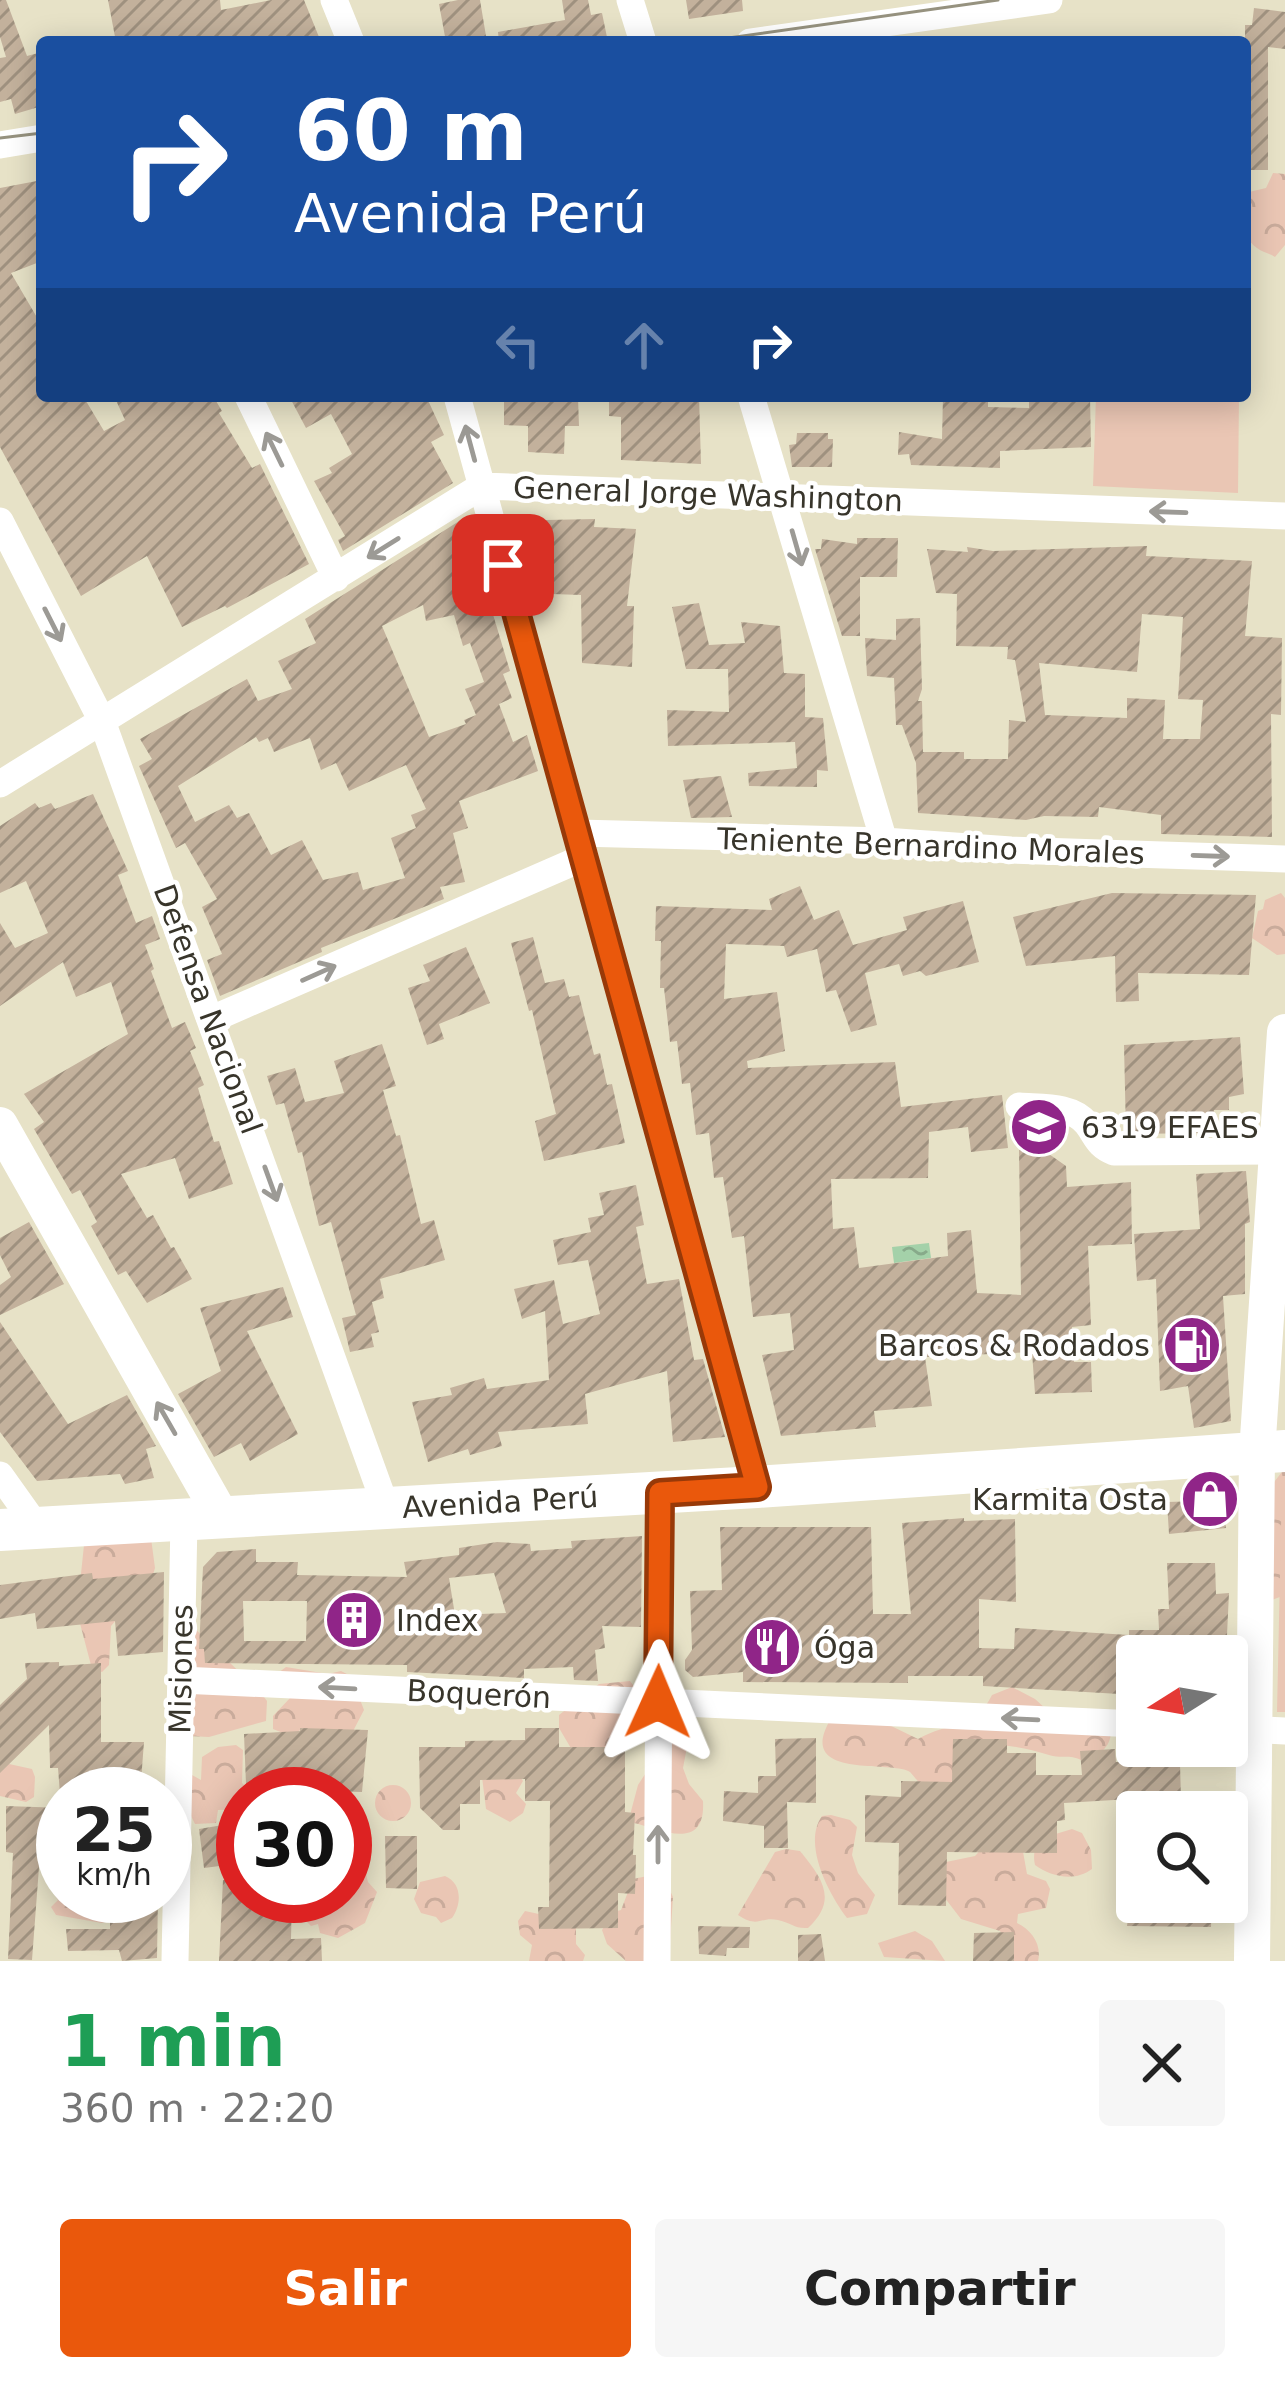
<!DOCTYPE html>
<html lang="es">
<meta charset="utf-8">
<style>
:root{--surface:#fff;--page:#f6f6f6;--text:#222;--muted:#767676;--accent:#ea580c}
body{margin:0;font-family:"DejaVu Sans",sans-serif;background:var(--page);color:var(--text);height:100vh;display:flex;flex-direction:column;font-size:45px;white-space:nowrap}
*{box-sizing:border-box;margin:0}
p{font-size:39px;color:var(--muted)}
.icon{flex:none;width:66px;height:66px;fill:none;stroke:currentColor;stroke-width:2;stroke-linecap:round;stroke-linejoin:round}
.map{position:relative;height:1961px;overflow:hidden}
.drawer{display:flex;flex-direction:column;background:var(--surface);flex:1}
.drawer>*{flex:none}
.top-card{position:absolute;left:36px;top:36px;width:1215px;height:366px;border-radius:12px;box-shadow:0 6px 30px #0003;background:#1a4fa0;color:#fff;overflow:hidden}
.needle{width:78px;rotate:259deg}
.tools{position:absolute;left:1116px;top:1635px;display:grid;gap:24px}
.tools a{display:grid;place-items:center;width:132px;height:132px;border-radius:12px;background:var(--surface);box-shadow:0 6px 30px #0003;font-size:60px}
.speed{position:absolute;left:36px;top:1767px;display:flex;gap:24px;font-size:60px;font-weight:700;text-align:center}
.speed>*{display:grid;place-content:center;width:156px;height:156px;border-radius:50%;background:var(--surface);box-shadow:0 6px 30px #0003;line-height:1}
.speed small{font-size:30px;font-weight:400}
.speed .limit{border:18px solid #d22;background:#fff;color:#111}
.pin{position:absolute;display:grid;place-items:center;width:102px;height:102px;color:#fff;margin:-51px;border-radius:24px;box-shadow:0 6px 18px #0006}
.me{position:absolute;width:132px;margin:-66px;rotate:1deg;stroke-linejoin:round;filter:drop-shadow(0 0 9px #0008)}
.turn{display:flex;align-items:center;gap:42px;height:252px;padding:0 60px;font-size:54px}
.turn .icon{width:156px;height:156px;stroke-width:2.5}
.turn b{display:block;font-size:84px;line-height:102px}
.lanes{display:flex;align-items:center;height:114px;padding:0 60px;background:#0003;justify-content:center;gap:60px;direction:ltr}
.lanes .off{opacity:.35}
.round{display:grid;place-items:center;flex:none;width:126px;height:126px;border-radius:12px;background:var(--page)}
.overview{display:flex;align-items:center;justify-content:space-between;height:204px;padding:0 60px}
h1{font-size:72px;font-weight:600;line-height:90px;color:#1e9e55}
.primary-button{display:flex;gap:24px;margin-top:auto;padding:24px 60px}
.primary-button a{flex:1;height:138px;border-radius:12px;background:var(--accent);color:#fff;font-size:48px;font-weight:600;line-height:138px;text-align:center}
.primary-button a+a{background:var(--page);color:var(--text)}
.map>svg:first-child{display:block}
.forest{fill:url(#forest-crowns)}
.park{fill:#eac6b4}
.water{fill:url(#water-ripples)}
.building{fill:url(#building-hatch);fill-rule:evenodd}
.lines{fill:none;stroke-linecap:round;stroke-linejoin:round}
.street{stroke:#fff;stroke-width:27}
.secondary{stroke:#fff;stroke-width:36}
.primary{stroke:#fff;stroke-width:42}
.tram{stroke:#96927f;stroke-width:3}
.oneway{stroke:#9c9a95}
.route-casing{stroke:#983908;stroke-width:30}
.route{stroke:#ea580c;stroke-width:21}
.labels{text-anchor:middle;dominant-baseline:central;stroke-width:9;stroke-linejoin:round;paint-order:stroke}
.street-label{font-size:30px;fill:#38352b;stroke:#fff}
.poi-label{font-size:30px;fill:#38352b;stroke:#fff;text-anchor:start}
</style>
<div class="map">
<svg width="1285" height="1961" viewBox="0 0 1285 1961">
<defs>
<pattern id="forest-crowns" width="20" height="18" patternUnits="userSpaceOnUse" patternTransform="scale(3)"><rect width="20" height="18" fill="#eac6b4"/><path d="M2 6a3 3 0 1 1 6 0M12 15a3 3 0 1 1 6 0" fill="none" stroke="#c9ab9b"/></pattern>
<pattern id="water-ripples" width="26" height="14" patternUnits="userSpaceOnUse" patternTransform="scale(3)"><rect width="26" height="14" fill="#a4d1a9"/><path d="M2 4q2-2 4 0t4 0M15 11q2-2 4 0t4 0" fill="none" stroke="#87aa8a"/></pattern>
<pattern id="building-hatch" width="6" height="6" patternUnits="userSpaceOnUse" patternTransform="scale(3)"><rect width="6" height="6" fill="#c3b19c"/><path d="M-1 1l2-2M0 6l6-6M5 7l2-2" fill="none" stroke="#9f917f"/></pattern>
</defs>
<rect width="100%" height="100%" fill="#e7e2c7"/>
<path class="forest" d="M1273 173 1285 174V245L1275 257C1269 253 1262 252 1257 248 1240 237 1242 208 1249 192L1266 188Z
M1281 893 1285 898V954L1277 955 1252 938 1258 911 1263 909 1265 900Z
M1285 1468V1595L1267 1602 1271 1486Z
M151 1538 155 1568 152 1578 111 1626 109 1665 102 1672 92 1669 77 1612 84 1545Z
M183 1617 261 1693 267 1701 266 1721 209 1737 188 1736Z
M286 1667 328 1674 341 1671 351 1676 364 1710 350 1737 300 1730 293 1737 273 1729V1716L291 1697 278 1673Z
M630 1681C644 1697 649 1729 630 1743 625 1747 581 1750 572 1750L559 1728V1715L599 1684Z
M1012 1687 1035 1699 1056 1718 1111 1731C1111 1748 1098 1757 1081 1760 1069 1754 1062 1759 1049 1755 1030 1749 1016 1746 995 1745L973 1787H923C922 1786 911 1773 910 1772 892 1760 797 1780 829 1722H883L918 1739C949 1721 975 1730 992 1695Z
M695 1705 683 1768 689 1784 703 1801C706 1853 660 1829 634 1823L630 1815 638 1785 649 1768 646 1714Z
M236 1745 243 1750 242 1783 253 1794H243V1809L218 1810 216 1823 195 1824 186 1806 192 1775 201 1780 202 1757 218 1747Z
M0 1762 32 1769 35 1777 34 1797 26 1802 0 1796Z
M517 1772 523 1781 516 1793 526 1804 523 1813 510 1822 486 1809 482 1777Z
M375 1803a18 18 0 1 1 36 0a18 18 0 1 1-36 0Z
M831 1815 850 1820 857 1827 852 1855 858 1873 875 1895 867 1914 847 1918C829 1894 802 1844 822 1816Z
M1072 1829 1082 1833 1091 1850 1092 1869C1075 1882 1051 1877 1035 1865 1029 1839 1053 1835 1072 1829Z
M1132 1835 1137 1836V1876L1120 1871 1117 1845Z
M989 1841 1022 1846 1027 1874 1046 1881 1050 1889 1046 1908 1018 1914 1017 1923C1032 1930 1042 1945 1038 1961H1005V1940L1000 1931 961 1919 941 1893 946 1862 975 1856Z
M59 1847H63V1896H109L121 1917 102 1923 56 1915 51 1907 58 1900 46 1882 44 1862Z
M786 1849 800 1851C823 1879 838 1900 808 1928 794 1929 792 1923 778 1920 760 1916 759 1929 738 1915L775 1852Z
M355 1863 364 1865 368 1882 377 1892 365 1923 338 1938 320 1933 318 1924 311 1926 302 1917 301 1896H345V1866Z
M662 1873 673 1897 669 1958 665 1961H626L607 1944 602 1930 613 1912 621 1910 633 1879Z
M445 1876C462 1883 462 1904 452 1918L441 1923 436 1917 421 1913 414 1899 420 1882Z
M525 1911 576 1922V1944L585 1955 583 1961H529L532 1945 520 1935 518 1921Z
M915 1931 932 1941 945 1961 884 1957 878 1943Z"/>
<path class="park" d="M1096 396H1239L1238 493 1093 486Z
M1282 1481H1285V1712H1277Z"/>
<path class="water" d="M929 1243 931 1258 894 1263 892 1247Z"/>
<path class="building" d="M0 0H6L27 56 42 52V106L15 114 11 99 0 102V58L6 57 0 37Z
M108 0H220L221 10 271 0H304L321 42H116Z
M458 0H480L487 42H446L439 4Z
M562 0H588L591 15 602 13 608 42H499L498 32 565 20Z
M686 0H742L743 11 689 19Z
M1254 8 1285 12V49L1268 47V170H1245V25H1252Z
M42 180V261L11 273 42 326V396H83L104 431 125 420 114 396H213L222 411 219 413 252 468 260 464 309 564 227 608 225 606 182 627 147 556 81 596 0 447V188Z
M289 396H426L444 435 431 442 453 483 343 551 338 540 345 536 314 481 332 473 329 468 352 454 331 414 306 428Z
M609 396H699L701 464 621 460V417L609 416Z
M943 396H988V407L1029 408V402L1090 396 1091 447 1000 451V468L911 465 909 454 898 455 899 432 942 439Z
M504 397 578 398 579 426H565L564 454 528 452V426L504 425Z
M797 433H828V439H833L832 467H792L789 445 796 444Z
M464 518 510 671 503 674 512 698 499 704 513 742 527 735 538 771 459 801 468 828 453 833 465 882 440 887 444 899 321 948 322 952 220 996 207 960 222 954 202 907 217 899 185 843 176 848 139 766 152 759 140 739 247 679 258 701 292 689 278 661 316 643 305 619ZM423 605 426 621 454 615 463 646 470 643 484 682 465 689 476 715 464 720 466 724 429 737 382 626ZM256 737 259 742 268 738 274 752 310 738 321 770 336 763 349 791 406 765 426 809 411 815 416 828 391 838 405 878 363 890 358 872 323 880 302 840 271 855 249 813 237 818 229 805 195 822 178 786Z
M595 519 594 527 636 529 627 606H634L632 667 582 663 581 595 552 594 540 556 535 533 546 520Z
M857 538H898L897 577H860V636H842L815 549H821L822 539 857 544Z
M1147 546 1146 556 1252 561 1245 636 1282 638 1281 715 1271 714 1272 837 1161 834V815L1099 807 1098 817 1044 816 1026 820 918 813 916 763 902 725H896L894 678 867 676 865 638 896 640V619L920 618 922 689 918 701H922L923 752H964V759H1008L1009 720 1026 722 1015 660 1007 659 1008 647 956 646 957 594 936 593 927 549 968 552 967 547 993 551ZM1142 614 1183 617 1178 699 1203 700 1200 739H1163L1165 700 1127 698V718L1045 715 1039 663 1137 672Z
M699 603 709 645 745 643 741 622 780 626 784 673 805 674V717L823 718 828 771 817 770V787L749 786 748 773 797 768 795 742 668 746 667 710 729 712 728 669H686L672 607Z
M721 776 732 817 691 818 683 780Z
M93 794 128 871 118 875 136 923 152 916 160 939 145 945 154 969 151 971 172 1028 185 1022 196 1048 190 1051 204 1085 198 1088 214 1142 219 1141 233 1184 189 1199 175 1158 121 1174 147 1218 153 1215 171 1248 174 1247 192 1279 147 1303 126 1271 118 1275 91 1226 97 1222 80 1190 72 1194 34 1129 44 1122 24 1094 128 1034 111 982 76 997 63 962 0 1006V923L15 948 48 933 26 881 0 893V826L35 803 39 808 51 803 55 809Z
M800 886 814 920 839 910 853 945 907 930 903 917 963 901 979 962 926 976 920 971 903 976 899 964 865 973 877 1025 851 1032 836 990 826 992 817 949 787 957 784 946 726 944 724 999 777 992 785 1051 747 1061 748 1068 895 1062 901 1107 1002 1095 1008 1148 971 1152 968 1127 929 1132 928 1178 831 1179 833 1229 854 1227 859 1268 948 1256 947 1233 971 1230 977 1293 1021 1295 1019 1150 1039 1147 1066 1166 1067 1187 1131 1182 1132 1244 1088 1246 1091 1325 1072 1327 1074 1362H1091L1092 1392 1035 1394 1032 1352 925 1357 932 1406 874 1411 876 1427 781 1436 762 1355 794 1350 790 1313 753 1317 744 1236 732 1238 723 1177 714 1178 709 1133 696 1135 690 1083 682 1084 677 1041 670 1042 664 988H660L661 941H655L656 906 772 910 769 899Z
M1112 893 1256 895 1249 975 1138 973 1139 1001 1116 1002 1115 956 1026 966 1013 917Z
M533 937 545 983 564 979 569 997 579 995 594 1055 600 1053 607 1085 612 1084 625 1143 544 1161 535 1121 556 1114 532 1010 529 1011 511 943Z
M466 947 490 1003 439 1024 444 1039 427 1045 408 988 430 981 423 965Z
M1240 1037 1244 1094 1229 1097V1110H1214L1213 1133 1126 1134 1124 1045Z
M382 1044 396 1086 383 1090 396 1136 400 1135 421 1224 434 1220 445 1260 380 1279 384 1298 372 1302 379 1332 371 1334 374 1347 350 1352 342 1318 356 1315 331 1222 319 1226 302 1152 298 1153 284 1103 276 1105 267 1076 295 1068 305 1102 344 1093 334 1061Z
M1246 1171 1250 1222 1245 1224V1294L1223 1296 1231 1421 1194 1428 1188 1386 1160 1391 1156 1279 1137 1281 1134 1234 1200 1229 1196 1174Z
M636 1185 644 1225 636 1227 647 1284 679 1279 694 1360 703 1359 725 1437 673 1442 667 1371 585 1394 588 1424 498 1432 502 1446 470 1455 468 1449 428 1462 412 1402 452 1395 450 1388 484 1378 487 1389 549 1380 545 1311 522 1319 514 1289 554 1280 563 1324 600 1314 588 1260 558 1265 553 1240 591 1232 588 1218 604 1215 599 1193Z
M29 1222 64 1284 0 1315V1285L11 1277 0 1255V1238Z
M283 1287 293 1317 247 1331 298 1434 250 1461 241 1443 214 1457 178 1394 221 1371 200 1308Z
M0 1322 68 1424 127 1395 156 1446 146 1449 154 1478 125 1484 120 1474 37 1481 0 1432Z
M1222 1487 1226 1528 1169 1534 1167 1502 1199 1501 1198 1488Z
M964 1518V1521L1015 1519 1016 1602 979 1599V1648L1014 1649 1015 1628 1129 1635V1630H1159L1158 1609H1169L1167 1563H1215L1216 1594 1229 1593 1226 1656H1137V1695L983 1686V1676H908V1683L743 1682V1672L693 1677 685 1670V1660L692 1650 690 1591 722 1590 720 1527H871L873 1614H911L902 1523Z
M642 1536 641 1627 602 1626 605 1648 595 1650 598 1681 574 1680 573 1667 524 1669V1678L407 1672V1665L205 1663 204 1649H199L203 1567 217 1552 256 1549V1562H298L297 1575 407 1577 404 1562 459 1555V1548L497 1542 530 1544 531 1551 572 1548 571 1541ZM494 1573 506 1613 455 1615 449 1578ZM243 1601H307L306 1641H244Z
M164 1572 163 1652 118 1656 115 1621 37 1629 35 1613 0 1619V1585L92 1573 93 1579Z
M59 1662V1666L101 1663V1742H144L140 1794H60L58 1768H50L49 1725 0 1773V1705L27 1679 25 1663Z
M300 1728 368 1730 362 1792 298 1790V1780L246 1784 244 1734 300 1731Z
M525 1728H559V1747H625V1812L635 1813 633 1855H636L635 1894 618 1893V1928L539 1929 538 1907H549L550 1801H525V1779L480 1780V1804H460V1830H443L420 1808 419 1747H465V1741L525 1740Z
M816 1738V1803L787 1802 788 1848H764V1826L723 1821 724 1791 758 1793V1776H776L775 1739Z
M953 1739H1007V1753H1036V1775H1082L1080 1751 1115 1749 1116 1762 1180 1763 1181 1800 1147 1798 1064 1803 1065 1820 1057 1821V1853L947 1852 946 1906 898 1905 899 1843 865 1842V1795L901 1797V1781L952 1782Z
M6 1806 63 1808V1829H46L43 1854H40L32 1960 8 1959 13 1853 6 1852Z
M225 1813 243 1816 235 1864 204 1868 199 1829 223 1825Z
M385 1836H417V1889L386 1888Z
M223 1880H243V1896H292L291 1939 321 1938 322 1961H219Z
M110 1896H158L157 1958 122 1961 119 1950 68 1951 66 1929H110Z
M1130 1902H1212L1211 1927 1127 1926Z
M698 1926 750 1927 749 1948H727L726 1956 699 1954Z
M1014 1932V1961H973L974 1933Z
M821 1934 825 1961H798V1935Z"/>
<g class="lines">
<path class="street" d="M334 0 351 42
M630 0 643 42
M750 42 1049 0
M0 145 42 138
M248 396 336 578
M457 396 757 1487
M751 396 884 841
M0 521 102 721 387 1510
M0 784 482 486 1285 516
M578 833 884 841 1011 850 1285 859
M212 1019 585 857
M1019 1106C1041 1108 1072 1105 1087 1124 1097 1137 1097 1145 1114 1152L1276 1151
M0 1475 37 1527
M181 1680 1137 1724
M1227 1728 1285 1731
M175 1961 184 1521
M657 1961 660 1493"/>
<path class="secondary" d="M0 1125 223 1519
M1252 1961 1257 1453 1285 1032"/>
<path class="primary" id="s1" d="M0 1530 757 1487 1285 1451"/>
<path class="tram" d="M700 42 998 0
M0 138 42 133"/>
</g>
<defs><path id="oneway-shaft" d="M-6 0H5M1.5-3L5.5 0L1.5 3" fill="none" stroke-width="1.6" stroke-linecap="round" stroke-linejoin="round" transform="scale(3)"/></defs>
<g class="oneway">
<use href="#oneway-shaft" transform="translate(470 443) rotate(-105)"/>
<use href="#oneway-shaft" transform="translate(274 449) rotate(-116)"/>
<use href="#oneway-shaft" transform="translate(1168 512) rotate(-178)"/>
<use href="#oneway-shaft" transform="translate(383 548) rotate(148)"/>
<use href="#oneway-shaft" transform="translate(797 548) rotate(74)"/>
<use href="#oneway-shaft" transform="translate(53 625) rotate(63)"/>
<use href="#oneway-shaft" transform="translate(1211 856) rotate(2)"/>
<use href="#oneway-shaft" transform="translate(319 973) rotate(-24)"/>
<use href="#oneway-shaft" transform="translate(271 1184) rotate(70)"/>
<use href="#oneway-shaft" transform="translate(166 1418) rotate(-120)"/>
<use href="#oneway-shaft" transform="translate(337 1688) rotate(-177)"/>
<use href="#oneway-shaft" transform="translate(1020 1719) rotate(-177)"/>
<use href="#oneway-shaft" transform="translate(658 1844) rotate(-90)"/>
</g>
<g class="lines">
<defs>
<path id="route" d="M503 565 757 1487 660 1493 658 1702"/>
</defs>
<use href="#route" class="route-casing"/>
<use href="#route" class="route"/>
</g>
<defs>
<symbol id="school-disc" viewBox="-11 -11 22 22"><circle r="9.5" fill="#902588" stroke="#fff"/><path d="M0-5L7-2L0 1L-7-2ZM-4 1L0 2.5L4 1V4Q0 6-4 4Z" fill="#fff"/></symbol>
<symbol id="fuel-disc" viewBox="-11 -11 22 22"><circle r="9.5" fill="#902588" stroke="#fff"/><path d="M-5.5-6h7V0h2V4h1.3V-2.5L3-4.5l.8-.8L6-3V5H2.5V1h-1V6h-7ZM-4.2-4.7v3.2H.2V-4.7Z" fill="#fff"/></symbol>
<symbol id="shop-disc" viewBox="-11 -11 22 22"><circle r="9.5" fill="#902588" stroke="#fff"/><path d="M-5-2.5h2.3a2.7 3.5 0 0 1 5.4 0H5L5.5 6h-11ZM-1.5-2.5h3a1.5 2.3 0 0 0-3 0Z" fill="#fff"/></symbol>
<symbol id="building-disc" viewBox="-11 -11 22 22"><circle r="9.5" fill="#902588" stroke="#fff"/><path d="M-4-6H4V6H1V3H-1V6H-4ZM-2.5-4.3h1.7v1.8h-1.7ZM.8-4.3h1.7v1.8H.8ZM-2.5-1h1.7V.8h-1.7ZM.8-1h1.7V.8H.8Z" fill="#fff"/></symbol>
<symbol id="restaurant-disc" viewBox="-11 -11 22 22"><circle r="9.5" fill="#902588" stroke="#fff"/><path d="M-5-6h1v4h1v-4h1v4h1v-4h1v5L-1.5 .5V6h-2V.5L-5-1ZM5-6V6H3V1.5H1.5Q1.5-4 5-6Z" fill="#fff"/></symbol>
</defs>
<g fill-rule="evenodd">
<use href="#school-disc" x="1006" y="1094" width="66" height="66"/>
<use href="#fuel-disc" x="1159" y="1312" width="66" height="66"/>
<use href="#shop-disc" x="1177" y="1466" width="66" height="66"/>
<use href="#building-disc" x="321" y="1587" width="66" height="66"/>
<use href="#restaurant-disc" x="739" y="1614" width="66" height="66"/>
</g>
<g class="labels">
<g class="street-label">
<text transform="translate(708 494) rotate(2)">General Jorge Washington</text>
<text transform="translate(931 846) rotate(2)">Teniente Bernardino Morales</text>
<text transform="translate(208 1009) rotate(70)">Defensa Nacional</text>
<text stroke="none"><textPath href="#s1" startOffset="501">Avenida Perú</textPath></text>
<text transform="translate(181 1669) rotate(-89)">Misiones</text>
<text transform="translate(479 1694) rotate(3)">Boquerón</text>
</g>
<g class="poi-label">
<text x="1081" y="1127">6319 EFAES</text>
<text x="1150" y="1345" text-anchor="end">Barcos &amp; Rodados</text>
<text x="1168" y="1499" text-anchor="end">Karmita Osta</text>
<text x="396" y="1620">Index</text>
<text x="814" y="1647">Óga</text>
</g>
</g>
</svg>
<div class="tools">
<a><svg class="needle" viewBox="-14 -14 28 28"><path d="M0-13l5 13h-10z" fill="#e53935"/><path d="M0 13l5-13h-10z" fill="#767676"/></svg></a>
<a><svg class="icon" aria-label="search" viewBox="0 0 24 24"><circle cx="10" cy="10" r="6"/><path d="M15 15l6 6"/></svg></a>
</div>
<div class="speed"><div>25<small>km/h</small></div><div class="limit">30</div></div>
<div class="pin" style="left:503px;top:565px;background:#d93025"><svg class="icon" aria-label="arrive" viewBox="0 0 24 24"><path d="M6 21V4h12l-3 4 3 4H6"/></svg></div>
<svg class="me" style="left:658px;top:1702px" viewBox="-20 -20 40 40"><path d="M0-17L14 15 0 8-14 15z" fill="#ea580c" stroke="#fff" stroke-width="4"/></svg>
<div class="top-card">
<div class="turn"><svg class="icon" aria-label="right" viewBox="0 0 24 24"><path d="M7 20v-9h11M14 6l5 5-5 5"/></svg><div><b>60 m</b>Avenida Perú</div></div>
<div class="lanes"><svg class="icon off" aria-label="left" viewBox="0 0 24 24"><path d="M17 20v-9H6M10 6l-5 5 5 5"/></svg><svg class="icon off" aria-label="ahead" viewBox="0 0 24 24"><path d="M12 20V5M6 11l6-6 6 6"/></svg><svg class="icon" aria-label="right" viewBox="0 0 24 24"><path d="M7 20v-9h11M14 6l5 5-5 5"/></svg></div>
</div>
</div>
<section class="drawer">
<div class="overview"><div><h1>1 min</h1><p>360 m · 22:20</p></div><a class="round"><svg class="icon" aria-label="close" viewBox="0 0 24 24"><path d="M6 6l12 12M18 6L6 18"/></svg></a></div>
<div class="primary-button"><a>Salir</a><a>Compartir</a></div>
</section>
